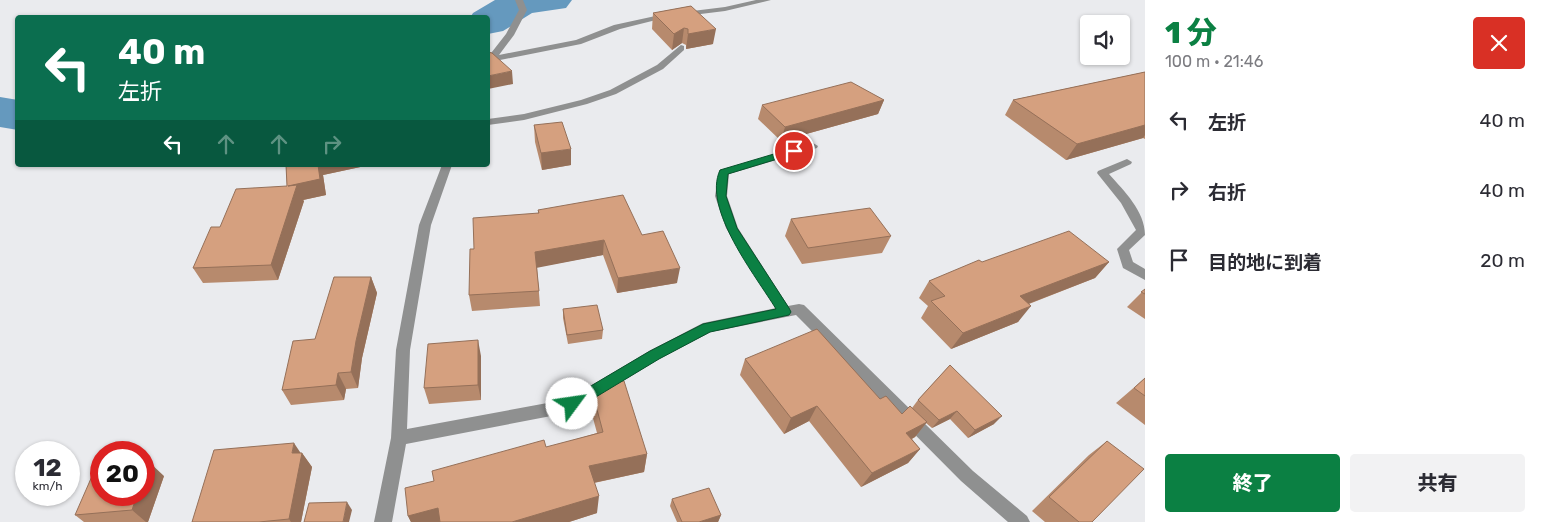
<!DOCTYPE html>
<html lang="ja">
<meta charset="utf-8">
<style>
:root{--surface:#fff;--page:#f2f2f3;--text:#2b2b33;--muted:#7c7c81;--accent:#0b8043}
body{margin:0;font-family:Rubik,"Noto Sans JP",sans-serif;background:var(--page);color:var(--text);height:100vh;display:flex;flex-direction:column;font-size:19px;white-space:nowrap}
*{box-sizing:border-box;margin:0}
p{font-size:16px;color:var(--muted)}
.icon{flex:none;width:28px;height:28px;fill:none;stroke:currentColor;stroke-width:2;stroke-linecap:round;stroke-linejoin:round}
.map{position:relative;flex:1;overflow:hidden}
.side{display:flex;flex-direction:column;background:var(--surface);width:400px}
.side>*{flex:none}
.top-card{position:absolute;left:15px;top:15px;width:475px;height:152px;border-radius:5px;box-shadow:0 1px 4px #0004;background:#0b6e4f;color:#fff;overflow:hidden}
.tools{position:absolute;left:1080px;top:15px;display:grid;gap:10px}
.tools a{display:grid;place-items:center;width:50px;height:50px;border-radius:5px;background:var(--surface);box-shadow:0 1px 4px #0004;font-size:25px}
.speed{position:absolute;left:15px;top:441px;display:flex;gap:10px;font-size:25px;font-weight:700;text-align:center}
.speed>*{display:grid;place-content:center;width:65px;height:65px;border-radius:50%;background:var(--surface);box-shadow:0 1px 4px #0004;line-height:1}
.speed small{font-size:12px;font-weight:400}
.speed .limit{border:8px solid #d22;background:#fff;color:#111}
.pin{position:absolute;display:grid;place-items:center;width:42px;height:42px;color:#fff;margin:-21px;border:2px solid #fff;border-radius:50%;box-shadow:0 1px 5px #0007}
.me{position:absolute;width:55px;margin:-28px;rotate:59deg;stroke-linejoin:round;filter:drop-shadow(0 0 4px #0008)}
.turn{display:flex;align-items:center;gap:18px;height:105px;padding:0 20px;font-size:22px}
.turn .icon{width:65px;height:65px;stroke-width:2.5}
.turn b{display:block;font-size:35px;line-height:42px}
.lanes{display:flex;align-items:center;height:48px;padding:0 20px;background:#0003;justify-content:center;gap:25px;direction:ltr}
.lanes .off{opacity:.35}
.round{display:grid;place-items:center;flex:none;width:52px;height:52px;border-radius:5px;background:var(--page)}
.head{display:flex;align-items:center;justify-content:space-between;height:85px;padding:0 20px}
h1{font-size:30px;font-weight:800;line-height:38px;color:var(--accent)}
.button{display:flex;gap:10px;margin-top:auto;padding:10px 20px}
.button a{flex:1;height:58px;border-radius:5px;background:var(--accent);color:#fff;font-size:20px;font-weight:800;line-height:58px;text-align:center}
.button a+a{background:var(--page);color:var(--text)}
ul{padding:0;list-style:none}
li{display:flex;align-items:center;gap:15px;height:70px;padding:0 20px}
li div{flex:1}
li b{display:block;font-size:19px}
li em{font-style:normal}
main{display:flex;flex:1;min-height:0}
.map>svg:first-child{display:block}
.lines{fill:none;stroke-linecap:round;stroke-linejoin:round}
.river{fill:#6599be;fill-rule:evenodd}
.minor{fill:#8f9090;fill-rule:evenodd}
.wall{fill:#b78a6d}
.shaded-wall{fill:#957059}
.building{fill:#d5a07f;stroke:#957059}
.route{fill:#0b8043;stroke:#07532c}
</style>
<main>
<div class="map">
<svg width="1145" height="522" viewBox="0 0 1145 522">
<rect width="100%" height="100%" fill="#eaebee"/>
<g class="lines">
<path class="river" d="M495 0H572L566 8 532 13 503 31 488 34V18H470L473 13Z
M0 97 18 100V130L0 127Z"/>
<path class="minor" d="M515 0H523L527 10 514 35 499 55 576 40 614 25 660 15 725 7 756 0H771L725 11 660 19 620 29 581 44 495 61 492 64H488V57L506 34 519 10Z
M681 45 684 46V50L663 69 616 94 587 104 524 120 488 125V119L524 114 581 100 610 90 657 65Z
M813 143 818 146 817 148 729 174 727 196 738 228 788 306 799 304 804 305 973 471 1027 516 1030 522H1008L961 481 796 315 711 332 659 359 572 412 406 444 392 522H374L391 438 396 350 419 225 442 165H452L431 225 410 350 407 429 569 399 649 351 703 323 776 308 726 228 715 196 719 172 720 170Z
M1127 159 1132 162 1131 164 1109 174C1124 191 1145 211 1145 235L1129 250 1133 262 1145 269V280L1123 268 1117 249 1136 230 1121 203 1097 173 1098 171Z"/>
</g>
<path class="wall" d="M691 6 713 44 686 49V45L682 43 672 50 652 29 653 13Z
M1145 72V139L1143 138 1066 160 1005 115 1013 100Z
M884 100 878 114 781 141 758 119 762 105Z
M534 125 571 165 542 170 535 142Z
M286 165H365V166L323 175 326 195 303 200 304 201 278 280 203 283 193 268 220 227 287 186Z
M538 210 642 235 677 283 617 293 603 255 537 267 540 306 472 311 469 295 474 249 538 213Z
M791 219 891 236 882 253 802 264 785 236Z
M982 262H1109L1095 278 1029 304 1018 322 951 349 921 318 928 306 919 298 929 281Z
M371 277 377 293 362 358 358 388 346 389 344 400 291 405 282 390 315 339Z
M1145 289V319L1127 307Z
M563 309 603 330 602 339 568 344 563 318Z
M481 356V400L429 404 424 388Z
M745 359 880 399 902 414 912 408 918 400 950 365 994 424 968 438 950 419 932 428 926 423 915 437 912 439 920 449 908 463 861 487 809 421 784 434 740 375Z
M1145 378V425L1116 403Z
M591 387 647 454 644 472 594 483 597 513 569 522H411L408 516 434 481 597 433 590 407Z
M1107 441 1092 522H1045L1032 511 1089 455Z
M300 453H302L312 467 301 522H192Z
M164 476 148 522H84L75 515Z
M672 499 721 515 718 522H677L670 506Z"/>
<path class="shaded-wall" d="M684 28 682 43 672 50 674 34Z
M716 29 713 44 686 49 688 34Z
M512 71 513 84 488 89V76Z
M884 100 878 114 781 141 785 127Z
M1145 125V135L1143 138 1066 160 1077 144Z
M571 149V165L542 170 541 153Z
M318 165H365V166L323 175 326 195 303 200 304 201 278 280 271 265 288 186Z
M604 240 603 255 536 268 535 252Z
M1109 262 1095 278 1007 312 1020 296Z
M680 268 677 283 617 293 618 278Z
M371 277 377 293 362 358 358 388 351 372 356 341Z
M1031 306 1018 322 951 349 963 333Z
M478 340 481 356V400L478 385Z
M338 373 346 389 344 400 336 385Z
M817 406 809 421 784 434 791 418Z
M957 411 950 419 932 428 939 420Z
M1002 416 994 424 968 438 975 430Z
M927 422 915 437 895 447 906 433Z
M294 443 302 455V453L312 467 301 522H291L289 519 292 453Z
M920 449 908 463 861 487 872 473Z
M647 454 644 472 588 484 589 466Z
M149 462 164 476 148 522H146L132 510 137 495H144V477Z
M599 496 597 513 569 522H512Z
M347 502 352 510 349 522H343Z
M438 508 443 522H411L408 516Z
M721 515 718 522H699Z"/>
<path class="building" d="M691 6 716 29 688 34V29L684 28 674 34 653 13Z
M488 52 492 53 512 71 488 76Z
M1145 72V125L1077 144 1013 100Z
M851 82 884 100 785 127 762 105Z
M562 122 571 149 541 153 534 125Z
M286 165H318L320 179 288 186 297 185 271 265 193 268 211 227H220L236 189 287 186Z
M623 195 642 235 663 231 680 268 618 278 604 240 535 252 539 291 469 295 470 249H474L473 218 539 213 538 210Z
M870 208 891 236 808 248 791 219Z
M1069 231 1109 262 1020 296 1031 306 963 333 931 301 945 296 929 281 979 260 982 262Z
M334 277H371L356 341 351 372 338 373 336 385 282 390 293 341 315 339Z
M1145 289V294L1141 292Z
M597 305 603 330 567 335 563 309Z
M817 329 880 399 886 396 902 414 910 406 927 422 906 433 920 449 872 473 817 406 791 418 745 359Z
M478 340V385L424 388 428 344Z
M950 365 1002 416 975 430 957 411 939 420 918 400Z
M1145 378V396L1134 388Z
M624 381 647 454 589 466 599 496 512 522H440L438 508 408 516 405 488 434 481 432 471 544 440 546 447 603 432 591 387Z
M1107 441 1144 469 1092 522H1079L1049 497Z
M294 443 292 453H302L289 519 259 522H192L214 450Z
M149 462 144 477V463Z
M96 467H101V495H137L132 510 75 515Z
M709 488 721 515 699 522H682L672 499Z
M347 502 343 522H304L309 503Z"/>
<path class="route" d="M794 148 798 151 797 153 728 174 726 196 737 228 789 308 791 312 789 315 710 332 659 359 576 409 572 411 567 409 565 404 567 400 650 351 703 324 776 309C756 276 702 209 720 170Z"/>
</svg>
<div class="tools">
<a><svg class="icon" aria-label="sound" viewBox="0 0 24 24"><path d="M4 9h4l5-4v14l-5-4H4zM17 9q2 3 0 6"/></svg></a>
</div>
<div class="speed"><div>12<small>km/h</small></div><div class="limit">20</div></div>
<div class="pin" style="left:794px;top:151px;background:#d93025"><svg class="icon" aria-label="arrive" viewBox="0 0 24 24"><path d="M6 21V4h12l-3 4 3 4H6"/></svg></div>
<svg class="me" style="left:572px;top:404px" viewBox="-20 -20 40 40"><circle r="19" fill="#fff"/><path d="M0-13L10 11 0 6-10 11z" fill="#0b8043"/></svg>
<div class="top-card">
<div class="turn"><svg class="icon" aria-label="left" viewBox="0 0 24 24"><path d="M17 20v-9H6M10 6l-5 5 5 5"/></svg><div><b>40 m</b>左折</div></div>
<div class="lanes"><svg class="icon" aria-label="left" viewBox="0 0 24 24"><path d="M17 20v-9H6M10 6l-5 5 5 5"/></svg><svg class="icon off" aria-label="ahead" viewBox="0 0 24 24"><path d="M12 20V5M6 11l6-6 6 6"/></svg><svg class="icon off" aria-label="ahead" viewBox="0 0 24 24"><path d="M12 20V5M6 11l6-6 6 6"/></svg><svg class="icon off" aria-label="right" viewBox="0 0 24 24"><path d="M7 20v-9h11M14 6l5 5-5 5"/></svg></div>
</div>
</div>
<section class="side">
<div class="head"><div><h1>1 分</h1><p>100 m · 21:46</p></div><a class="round" style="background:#d93025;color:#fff"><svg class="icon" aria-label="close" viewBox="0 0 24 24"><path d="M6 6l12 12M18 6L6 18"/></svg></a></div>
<ul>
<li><svg class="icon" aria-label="left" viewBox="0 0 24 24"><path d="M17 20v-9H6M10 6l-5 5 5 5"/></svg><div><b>左折</b></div><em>40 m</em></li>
<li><svg class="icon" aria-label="right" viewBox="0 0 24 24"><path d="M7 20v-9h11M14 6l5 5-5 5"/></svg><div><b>右折</b></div><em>40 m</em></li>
<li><svg class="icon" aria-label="arrive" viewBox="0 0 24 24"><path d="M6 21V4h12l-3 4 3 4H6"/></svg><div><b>目的地に到着</b></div><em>20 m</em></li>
</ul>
<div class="button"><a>終了</a><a>共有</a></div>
</section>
</main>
